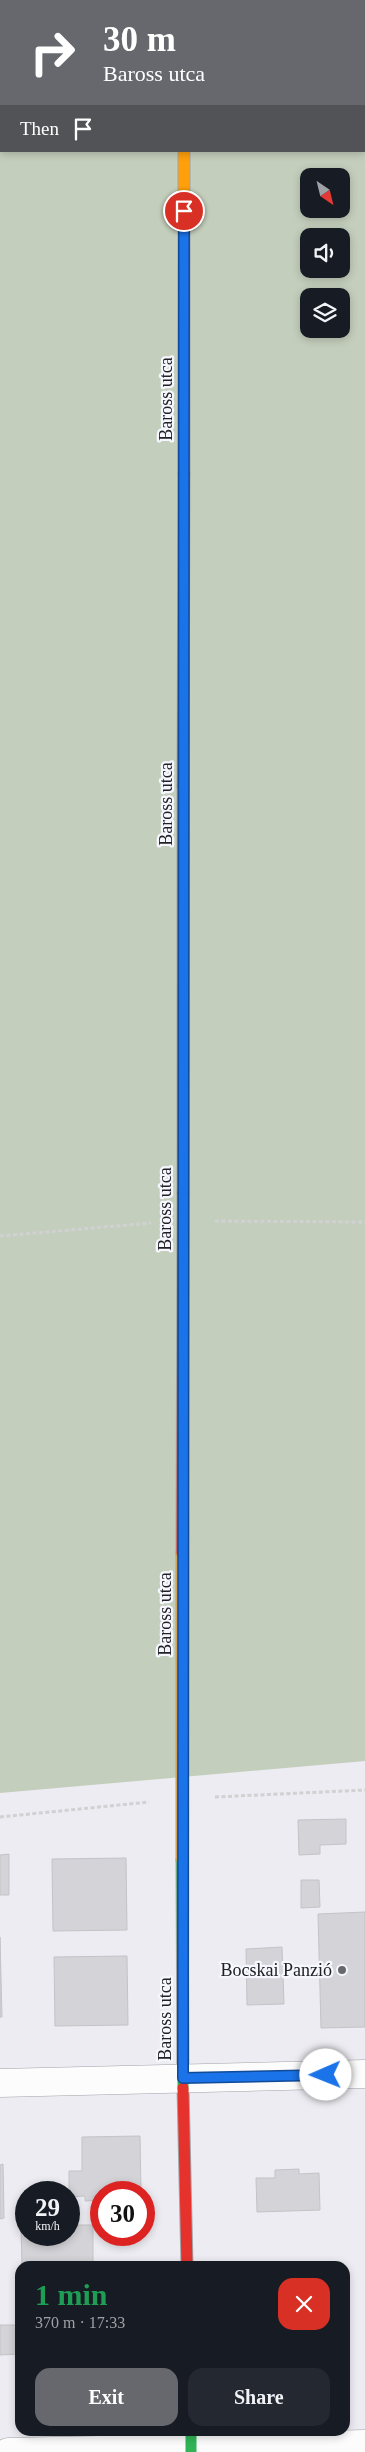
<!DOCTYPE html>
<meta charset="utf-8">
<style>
:root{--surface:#171b24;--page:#242831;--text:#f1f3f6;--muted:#9ea1a6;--accent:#67686d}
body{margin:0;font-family:"Times New Roman",serif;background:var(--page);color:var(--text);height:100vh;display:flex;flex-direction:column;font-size:19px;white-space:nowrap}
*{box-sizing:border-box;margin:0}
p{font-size:16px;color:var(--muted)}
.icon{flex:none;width:28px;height:28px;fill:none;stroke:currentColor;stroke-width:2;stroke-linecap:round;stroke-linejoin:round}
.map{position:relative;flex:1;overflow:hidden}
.drawer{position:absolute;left:15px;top:2261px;width:335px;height:175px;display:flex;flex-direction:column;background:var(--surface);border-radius:15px;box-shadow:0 2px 8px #0003}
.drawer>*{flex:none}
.guide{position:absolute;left:0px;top:0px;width:365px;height:152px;box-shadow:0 2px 8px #0003;background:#67686d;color:#fff;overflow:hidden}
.needle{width:32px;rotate:145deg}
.buttons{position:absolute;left:300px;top:168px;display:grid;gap:10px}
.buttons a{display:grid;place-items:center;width:50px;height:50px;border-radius:10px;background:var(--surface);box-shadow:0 2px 8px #0003;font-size:25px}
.speed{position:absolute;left:15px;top:2181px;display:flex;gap:10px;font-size:25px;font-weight:700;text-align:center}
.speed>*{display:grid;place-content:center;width:65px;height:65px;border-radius:50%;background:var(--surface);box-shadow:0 2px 8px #0003;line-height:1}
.speed small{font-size:12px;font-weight:400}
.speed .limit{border:8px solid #d22;background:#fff;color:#111}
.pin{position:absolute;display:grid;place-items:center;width:42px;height:42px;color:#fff;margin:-21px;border:2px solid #fff;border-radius:50%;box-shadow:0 1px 5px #0007}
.me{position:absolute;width:55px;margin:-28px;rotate:269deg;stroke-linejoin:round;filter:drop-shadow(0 0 4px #0008)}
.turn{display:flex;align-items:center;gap:18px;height:105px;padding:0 20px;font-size:22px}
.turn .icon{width:65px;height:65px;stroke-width:2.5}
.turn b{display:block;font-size:35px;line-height:42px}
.then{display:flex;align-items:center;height:48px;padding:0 20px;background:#0003;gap:10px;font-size:19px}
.round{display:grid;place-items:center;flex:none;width:52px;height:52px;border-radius:15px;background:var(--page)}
.summary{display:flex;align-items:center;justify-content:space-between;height:85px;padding:0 20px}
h1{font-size:30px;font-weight:800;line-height:38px;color:#1e9e55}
.cta{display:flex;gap:10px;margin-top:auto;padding:10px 20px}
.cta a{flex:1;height:58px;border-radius:15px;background:var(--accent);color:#fff;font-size:20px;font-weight:800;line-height:58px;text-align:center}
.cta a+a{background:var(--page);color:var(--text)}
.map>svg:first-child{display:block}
.forest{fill:#c4cebc;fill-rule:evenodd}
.building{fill:#d4d3d7;stroke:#c4c3c7}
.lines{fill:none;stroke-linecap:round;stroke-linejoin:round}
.street-casing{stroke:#a2a3a7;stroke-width:29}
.fast-casing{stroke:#a2a3a7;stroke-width:13}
.slow-casing{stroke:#a2a3a7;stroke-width:13}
.jam-casing{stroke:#a2a3a7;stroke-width:13}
.path{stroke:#d1d1d3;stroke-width:3;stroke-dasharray:4 2.5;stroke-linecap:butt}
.street{stroke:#fcfcfd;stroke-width:28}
.fast{stroke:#30b455;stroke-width:11}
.slow{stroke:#ff9f0a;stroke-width:11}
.jam{stroke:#e5322d;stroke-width:11}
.route-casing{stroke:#114b97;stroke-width:12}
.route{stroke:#1a73e8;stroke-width:9}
.poi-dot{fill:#67686d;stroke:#f6f7fe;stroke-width:2}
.labels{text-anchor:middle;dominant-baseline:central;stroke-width:4.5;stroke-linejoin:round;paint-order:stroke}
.street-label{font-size:18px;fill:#202125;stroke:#f6f7fe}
.poi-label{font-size:18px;fill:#202125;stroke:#f6f7fe;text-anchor:end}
</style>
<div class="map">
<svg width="365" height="2452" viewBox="0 0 365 2452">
<rect width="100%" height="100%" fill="#ececf2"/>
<path class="forest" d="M0 0H365V1761L0 1793ZM1 1H364V151H1ZM309 176H341V209H309ZM309 236H341V269H309ZM309 296H341V329H309Z"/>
<path class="building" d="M346 1819V1844L320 1845V1854L299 1855 298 1820Z
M9 1854V1895H0V1855Z
M126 1858 127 1930 53 1931 52 1859Z
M301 1880H319L320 1907 301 1908Z
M365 1912V2027L321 2028 318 1914Z
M0 1937 2 2017H0Z
M282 1947 284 2004 247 2005 246 1949Z
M127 1956 128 2025 55 2026 54 1957Z
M140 2136 141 2192H101V2200L85 2201V2196L69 2197V2171H82V2137Z
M3 2164 4 2218 0 2219V2165Z
M299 2169V2174L319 2173 320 2210 257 2212 256 2178H275V2170Z
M69 2225H93V2266H22L21 2226H26V2235H69Z
M0 2325H20V2354L0 2355Z"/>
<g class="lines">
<defs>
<path id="street" d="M0 2083 365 2074
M8 2452 365 2444"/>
<path id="fast" d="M183 1193V786
M182 1860 183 2088
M191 2431V2452"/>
<path id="slow" d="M184 0V1
M184 473V151
M182 1860V1553"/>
<path id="jam" d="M183 786 184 473
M182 1553 183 1193
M183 2088 187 2266"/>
</defs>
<use href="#street" class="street-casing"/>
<use href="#fast" class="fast-casing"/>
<use href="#slow" class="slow-casing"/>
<use href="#jam" class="jam-casing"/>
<path class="path" d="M215 1221 365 1222
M0 1236 151 1223
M215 1797 365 1790
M0 1817 149 1802"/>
<use href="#street" class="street"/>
<use href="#fast" class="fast"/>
<use href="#slow" class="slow"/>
<use href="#jam" class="jam"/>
</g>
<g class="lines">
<defs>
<path id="route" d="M184 211 183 2078 326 2075"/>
</defs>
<use href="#route" class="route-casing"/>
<use href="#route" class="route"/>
</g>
<circle class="poi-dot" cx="342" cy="1970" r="5"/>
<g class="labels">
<g class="street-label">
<text transform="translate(166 399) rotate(-90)">Baross utca</text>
<text transform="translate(166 804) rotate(-90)">Baross utca</text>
<text transform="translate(165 1209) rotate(-90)">Baross utca</text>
<text transform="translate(165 1614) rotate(-90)">Baross utca</text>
<text transform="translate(165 2019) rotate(-90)">Baross utca</text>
</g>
<g class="poi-label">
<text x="332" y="1970">Bocskai Panzió</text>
</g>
</g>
</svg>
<div class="buttons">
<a><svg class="needle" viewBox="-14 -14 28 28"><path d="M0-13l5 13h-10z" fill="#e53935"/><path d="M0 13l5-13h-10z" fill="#9ea1a6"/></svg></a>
<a><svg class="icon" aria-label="sound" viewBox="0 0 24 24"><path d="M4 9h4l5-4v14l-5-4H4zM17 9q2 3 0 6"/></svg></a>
<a><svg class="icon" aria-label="layers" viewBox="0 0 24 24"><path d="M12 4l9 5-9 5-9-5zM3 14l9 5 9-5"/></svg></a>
</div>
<div class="speed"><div>29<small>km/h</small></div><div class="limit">30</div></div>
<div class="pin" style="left:184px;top:211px;background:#d93025"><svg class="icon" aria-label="arrive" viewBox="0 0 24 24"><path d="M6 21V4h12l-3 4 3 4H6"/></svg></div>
<svg class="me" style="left:326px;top:2075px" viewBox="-20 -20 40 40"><circle r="19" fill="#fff"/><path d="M0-13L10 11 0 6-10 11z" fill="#1a73e8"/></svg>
<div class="guide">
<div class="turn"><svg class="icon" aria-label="right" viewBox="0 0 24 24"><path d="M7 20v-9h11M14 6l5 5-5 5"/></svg><div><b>30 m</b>Baross utca</div></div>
<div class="then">Then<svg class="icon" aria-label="arrive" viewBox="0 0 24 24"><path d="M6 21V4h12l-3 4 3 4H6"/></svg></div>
</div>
<section class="drawer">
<div class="summary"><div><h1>1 min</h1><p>370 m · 17:33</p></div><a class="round" style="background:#d93025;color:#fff"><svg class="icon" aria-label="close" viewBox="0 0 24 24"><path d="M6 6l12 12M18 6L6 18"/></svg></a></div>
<div class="cta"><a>Exit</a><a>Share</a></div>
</section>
</div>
